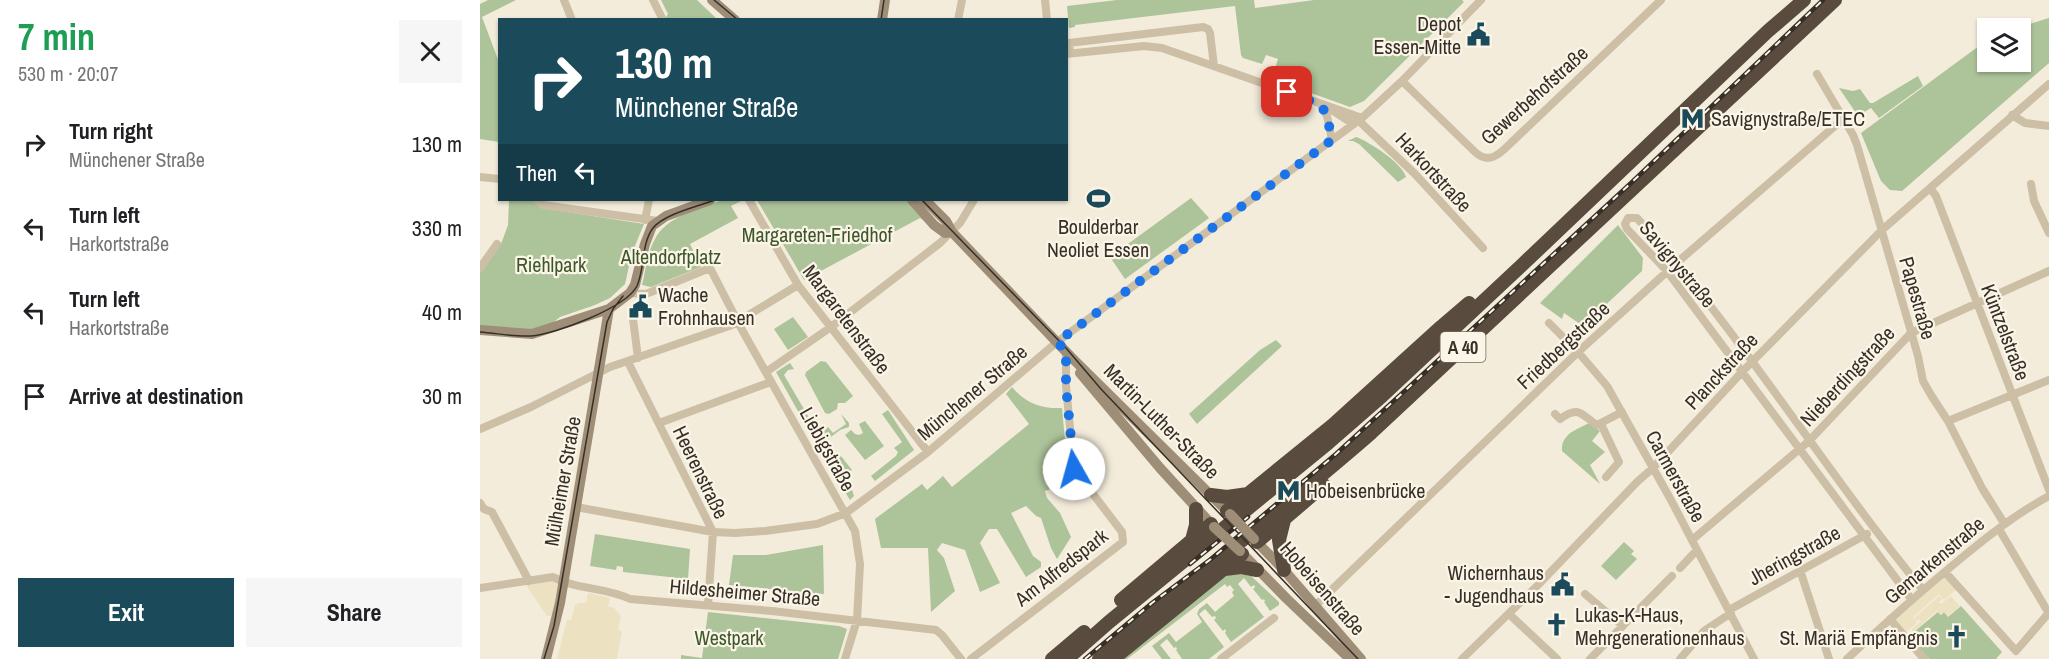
<!DOCTYPE html>
<meta charset="utf-8">
<style>
:root{--surface:#fff;--page:#f6f6f6;--text:#202124;--muted:#757577;--accent:#1b4a5b}
body{margin:0;font-family:"Archivo Narrow",sans-serif;background:var(--page);color:var(--text);height:100vh;display:flex;flex-direction:column;font-size:22px;white-space:nowrap}
*{box-sizing:border-box;margin:0}
p{font-size:20px;color:var(--muted)}
.icon{flex:none;width:33px;height:33px;fill:none;stroke:currentColor;stroke-width:2;stroke-linecap:round;stroke-linejoin:round}
.map{position:relative;flex:1;overflow:hidden}
.details{display:flex;flex-direction:column;background:var(--surface);width:480px}
.details>*{flex:none}
.hud{position:absolute;left:18px;top:18px;width:570px;height:183px;border-radius:0px;box-shadow:0 2px 4px #0004;background:#1b4a5b;color:#fff;overflow:hidden}
.tools{position:absolute;left:1497px;top:18px;display:grid;gap:12px}
.tools a{display:grid;place-items:center;width:54px;height:54px;border-radius:0px;background:var(--surface);box-shadow:0 2px 4px #0004;font-size:30px}
.pin{position:absolute;display:grid;place-items:center;width:51px;height:51px;color:#fff;margin:-26px;border-radius:12px;box-shadow:0 3px 9px #0006}
.me{position:absolute;width:66px;margin:-33px;rotate:353deg;stroke-linejoin:round;filter:drop-shadow(0 0 4px #0008)}
.turn{display:flex;align-items:center;gap:21px;height:126px;padding:0 18px;font-size:27px}
.turn .icon{width:78px;height:78px;stroke-width:2.5}
.turn b{display:block;font-size:42px;line-height:51px}
.then{display:flex;align-items:center;height:57px;padding:0 18px;background:#0003;gap:12px;font-size:22px}
.round{display:grid;place-items:center;flex:none;width:63px;height:63px;border-radius:0px;background:var(--page)}
.summary{display:flex;align-items:center;justify-content:space-between;height:102px;padding:0 18px}
h1{font-size:36px;font-weight:700;line-height:45px;color:#1e9e55}
.action{display:flex;gap:12px;margin-top:auto;padding:12px 18px}
.action a{flex:1;height:69px;border-radius:0px;background:var(--accent);color:#fff;font-size:24px;font-weight:700;line-height:69px;text-align:center}
.action a+a{background:var(--page);color:var(--text)}
ul{padding:0;list-style:none}
li{display:flex;align-items:center;gap:18px;height:84px;padding:0 18px}
li div{flex:1}
li b{display:block;font-size:22px}
li em{font-style:normal}
main{display:flex;flex:1;min-height:0}
.map>svg:first-child{display:block}
.green{fill:#adc39a}
.plaza{fill:#ece1c1}
.lines{fill:none;stroke-linecap:round;stroke-linejoin:round}
.street{stroke:#ccbfa6;stroke-width:8}
.secondary{stroke:#9f8e77;stroke-width:10}
.highway{stroke:#594b3e;stroke-width:14}
.tram{stroke:#372f27;stroke-width:1.5}
.rail-casing{stroke:#372f27;stroke-width:4.5}
.rail{stroke:#faf5e7;stroke-width:2;stroke-dasharray:7;stroke-linecap:butt}
.secondary-bridge{stroke:#9f8e77;stroke-width:10}
.route{stroke:#1a73e8;stroke-width:10;stroke-dasharray:0 18}
.labels{text-anchor:middle;dominant-baseline:central;stroke-width:4.5;stroke-linejoin:round;paint-order:stroke}
.shield{fill:#faf5e7;stroke:#726a61;stroke-width:1.5}
.shield-label{font-size:18px;font-weight:bold;fill:#372f27}
.poi-label{font-size:20px;fill:#372f27;stroke:#faf5e7;text-anchor:start}
.street-label{font-size:20px;fill:#372f27;stroke:#faf5e7}
.park-label{font-size:20px;fill:#3d572a;stroke:#faf5e7}
</style>
<main>
<section class="details">
<div class="summary"><div><h1>7 min</h1><p>530 m · 20:07</p></div><a class="round"><svg class="icon" aria-label="close" viewBox="0 0 24 24"><path d="M6 6l12 12M18 6L6 18"/></svg></a></div>
<ul>
<li><svg class="icon" aria-label="right" viewBox="0 0 24 24"><path d="M7 20v-9h11M14 6l5 5-5 5"/></svg><div><b>Turn right</b><p>Münchener Straße</p></div><em>130 m</em></li>
<li><svg class="icon" aria-label="left" viewBox="0 0 24 24"><path d="M17 20v-9H6M10 6l-5 5 5 5"/></svg><div><b>Turn left</b><p>Harkortstraße</p></div><em>330 m</em></li>
<li><svg class="icon" aria-label="left" viewBox="0 0 24 24"><path d="M17 20v-9H6M10 6l-5 5 5 5"/></svg><div><b>Turn left</b><p>Harkortstraße</p></div><em>40 m</em></li>
<li><svg class="icon" aria-label="arrive" viewBox="0 0 24 24"><path d="M6 21V4h12l-3 4 3 4H6"/></svg><div><b>Arrive at destination</b></div><em>30 m</em></li>
</ul>
<div class="action"><a>Exit</a><a>Share</a></div>
</section>
<div class="map">
<svg width="1569" height="659" viewBox="0 0 1569 659">
<rect width="100%" height="100%" fill="#f3ecdb"/>
<path class="green" d="M8 0H36L2 17 19 62V142L0 139V4Z
M181 0H217L237 19H185L188 14Z
M637 0H774L775 8 834 0H982L984 2 884 101 870 107 792 79 798 59 786 55 782 64 763 58 761 55 755 6 595 25V27L589 28 587 6Z
M1569 18V63L1422 191 1410 190 1401 181 1381 133 1507 40 1508 62H1540V28H1537Z
M1438 76 1443 86 1399 118 1391 108 1378 116 1359 88 1373 91 1380 89 1390 103H1393Z
M876 137C890 142 922 163 926 177L918 182 879 144 873 141H868Z
M711 198 729 218 645 279 630 257Z
M29 200H54L61 208 164 224 152 253 145 284 130 298 115 305 80 317 61 332 0 329V272L21 244 28 225Z
M242 200H263L251 206 258 218 210 244 221 267 171 287 162 285C166 270 167 253 175 239 187 216 219 209 242 200Z
M277 200H427L445 221 440 218 324 280Z
M1138 225 1163 258 1162 271 1103 326 1084 313 1082 319 1060 303Z
M313 317 328 337 308 350 294 329Z
M796 340 802 346 717 424 709 414 780 350Z
M341 361 346 362 373 396 365 403H358L357 409 349 414 345 413 325 375 326 372Z
M310 363 314 369 308 370 304 375 338 433 343 432 348 427 353 433 366 424 361 414 369 423V427L360 430 347 440 345 438 342 440V442L337 445 296 372Z
M532 387C545 403 562 409 582 408L589 483 565 491 567 498 580 513 591 537 577 559 571 548 561 518 556 516 546 506 531 513 553 556 561 562V567L546 577 517 529H509L500 543 520 583 500 592 485 550 462 543 457 550 464 558 475 591 451 612 448 548H401L395 519 442 484 447 490 463 476 472 487 549 424 526 394Z
M408 410 434 450 395 481 391 476 416 456 418 452 414 448 422 442 402 414Z
M385 421 404 446 385 460 365 435 371 430 375 434 379 435 383 433 379 424Z
M1109 423 1120 431 1112 441 1125 452 1110 465 1120 484 1082 451C1081 434 1096 430 1109 423Z
M344 456 351 463 361 456 372 470 365 476 373 486 371 487 374 496 370 500 343 457Z
M115 534 210 549 208 579 143 572V567L137 566 136 570 110 566Z
M1144 542 1154 551 1151 554 1157 559 1136 580 1121 566Z
M343 545 344 594 249 585 253 555H286Z
M753 573 771 576 799 602V605L790 611 784 602 785 601 784 599 782 600 773 589 775 587 774 585 771 587 764 578 758 584 784 617 751 642 745 633 746 631 745 629 743 631 734 620 736 618 735 616 732 617 725 609 719 614 744 647 729 659H702L696 650 697 649 696 647 694 648 687 639 680 645 691 659H682L672 646 689 633 696 642 722 622 717 614 719 609 727 603 735 612 754 596 752 592 754 590 750 585 747 587 745 584 647 659H642L740 579Z
M1481 606 1522 652 1516 659H1449L1429 636 1458 612 1461 615 1464 612 1468 617Z
M228 612 359 626 367 629 358 659H201V655L222 658Z"/>
<path class="plaza" d="M1464 577 1477 589 1464 600 1459 594 1433 617 1437 623 1426 632 1415 619Z
M64 579H73L79 583 75 615 67 616 46 585Z
M108 593 130 598 128 606 134 608 141 616 138 630 142 631 137 659H77L87 620H91L95 605 99 603H106Z
M1459 596 1462 599 1459 602 1461 604 1471 596 1480 606 1468 616 1464 612 1461 615 1457 611 1433 632 1431 630 1441 621 1439 619 1437 621 1434 618Z"/>
<g class="lines">
<path class="street" d="M84 0 92 20
M173 0 183 20
M565 0 567 20
M478 20 482 0
M590 53 589 43 723 27 728 29 730 33 734 66
M586 54 664 46 682 48 882 118
M1337 74 1373 135 1377 145 1438 356 1443 381 1451 395 1468 421 1502 488 1524 523
M922 81 995 152C1011 167 1023 150 1035 139L1181 0
M841 105 847 116 852 140
M853 111 873 124
M1532 115 1545 123 1569 126
M878 120 935 174 1003 248
M0 177 20 179
M1551 184 1554 201 1569 233
M1450 188 1456 196 1569 490
M57 200 63 205 178 221
M269 200 318 285 448 452
M165 220 169 200
M0 268 17 244
M150 293 166 294 230 268 261 328 375 531 380 564 377 620 365 659
M152 311 158 358
M1069 323 1098 352 1127 386 1191 500 1274 659
M148 362 233 532 228 605
M286 372 351 327 460 243 480 223 494 200
M1075 414 1080 419C1100 404 1102 416 1117 425L1142 412
M1468 421 1569 380
M179 423 291 382
M1121 424 1139 462 1126 477
M0 429 51 407 130 367 252 325 318 285
M0 503 4 509 12 512 49 581
M96 507 233 532 255 533 285 531 337 524 366 513 448 452 577 342 882 118 922 81 1001 0
M1212 540 1329 441 1431 333 1569 271
M1200 568 1217 550
M1320 570 1349 659
M1465 572 1536 651 1566 616 1568 612 1519 529
M0 588 73 577C97 590 126 587 150 599L292 611 456 630 462 635 481 659
M1105 594 1143 626
M1432 600 1187 271 1147 229 1145 224 1148 218H1157C1262 334 1344 470 1443 590
M835 606 1098 352 1200 260 1363 119
M1249 610 1387 534
M1029 614 1077 659
M1410 619 1444 659
M491 659 643 542 642 532 594 469 586 386V351
M741 659 794 618
M982 659 1058 585 1158 481 1173 468 1262 372 1402 230 1569 84
M1110 659 1192 576
M1200 659 1224 631 1251 613
M1367 659C1403 625 1440 592 1479 560 1508 536 1536 514 1569 496"/>
<path class="secondary" d="M232 0 255 20
M402 20 405 0
M432 200 454 225 465 233 472 232
M445 200 466 221 472 232 591 357 750 514
M0 330 52 334 129 309 150 293 155 285 165 244 172 226 186 216 230 200
M600 373 680 468 734 527
M774 539 804 570 881 659
M760 551 807 599 870 659
M66 659 80 603 129 309"/>
<path class="highway" d="M731 495 747 497 768 494
M747 511 853 425 961 327 989 303
M804 520 799 540 804 570
M712 540 716 525V509
M777 542 844 485
M745 569 761 567 777 570
M641 600 731 524
M572 659 604 632
M587 659 629 622 848 443 902 396 1042 265 1288 31 1324 0
M619 659C708 581 802 511 891 433L1355 0
M633 659 762 554"/>
<path class="tram" d="M234 0 258 20
M401 20 404 0
M442 200 586 348 621 389 878 659
M0 332C16 333 34 337 51 336 75 334 146 308 157 286 165 268 161 244 173 228 184 214 219 206 235 200
M64 659 74 626 127 322 133 309 143 296"/>
<defs>
<path id="rail" d="M710 564 768 517
M605 659 672 603 731 559 856 454 1150 184 1343 0"/>
</defs>
<use href="#rail" class="rail-casing"/>
<use href="#rail" class="rail"/>
<path class="secondary-bridge" d="M750 514 774 539
M734 527 760 551"/>
</g>
<g class="lines">
<path class="route" d="M594 469 586 386V351L577 342 852 140 847 116 841 105 807 92"/>
</g>
<defs>
<symbol id="civic-bare" viewBox="-9 -9 18 18"><path d="M-.6-6.5H3V-4.5H.6V-3L4-1V1h2V6H-6V1h2V-1L-.6-3ZM-1.2 2.5V6h2.4V2.5Z" fill="#1b4a5b" stroke="#faf5e7" stroke-width="2.5" paint-order="stroke"/></symbol>
<symbol id="metro-bare" viewBox="-9 -9 18 18"><path d="M-5.5 5V-5H-3L0 0L3-5H5.5V5H3V-.5L0 4L-3-.5V5Z" fill="#1b4a5b" stroke="#faf5e7" stroke-width="2.5" paint-order="stroke"/></symbol>
<symbol id="stadium-bare" viewBox="-9 -9 18 18"><path d="M0-5a6.5 5 0 1 0 0 10a6.5 5 0 1 0 0-10ZM-3.5-1.8h7v3.6h-7Z" fill="#1b4a5b" stroke="#faf5e7" stroke-width="2.5" paint-order="stroke"/></symbol>
<symbol id="church-bare" viewBox="-9 -9 18 18"><path d="M-1.2-6h2.4v3.5h3.3v2.4h-3.3V6h-2.4V-.1h-3.3v-2.4h3.3Z" fill="#1b4a5b" stroke="#faf5e7" stroke-width="2.5" paint-order="stroke"/></symbol>
</defs>
<g fill-rule="evenodd">
<use href="#civic-bare" x="982" y="18" width="33" height="33"/>
<use href="#metro-bare" x="1196" y="102" width="33" height="33"/>
<use href="#stadium-bare" x="602" y="182" width="33" height="33"/>
<use href="#civic-bare" x="144" y="290" width="33" height="33"/>
<use href="#metro-bare" x="792" y="474" width="33" height="33"/>
<use href="#civic-bare" x="1066" y="568" width="33" height="33"/>
<use href="#church-bare" x="1060" y="608" width="33" height="33"/>
<use href="#church-bare" x="1460" y="620" width="33" height="33"/>
</g>
<g class="labels">
<rect class="shield" x="960.5" y="332" width="45" height="30" rx="4.5"/>
<g class="shield-label">
<text x="983" y="347">A 40</text>
</g>
<g class="poi-label">
<text x="981" y="23" text-anchor="end">Depot<tspan x="981" dy="23">Essen-Mitte</tspan></text>
<text x="1231" y="118">Savignystraße/ETEC</text>
<text x="618" y="226" text-anchor="middle">Boulderbar<tspan x="618" dy="23">Neoliet Essen</tspan></text>
<text x="178" y="294">Wache<tspan x="178" dy="23">Frohnhausen</tspan></text>
<text x="826" y="490">Hobeisenbrücke</text>
<text x="1064" y="572" text-anchor="end">Wichernhaus<tspan x="1064" dy="23">- Jugendhaus</tspan></text>
<text x="1095" y="614">Lukas-K-Haus,<tspan x="1095" dy="23">Mehrgenerationenhaus</tspan></text>
<text x="1458" y="637" text-anchor="end">St. Mariä Empfängnis</text>
</g>
<g class="street-label">
<text transform="translate(1054 95) rotate(-42)">Gewerbehofstraße</text>
<text transform="translate(954 172) rotate(47)">Harkortstraße</text>
<text transform="translate(1198 264) rotate(50)">Savignystraße</text>
<text transform="translate(1438 298) rotate(74)">Papestraße</text>
<text transform="translate(367 319) rotate(53)">Margaretenstraße</text>
<text transform="translate(1526 332) rotate(69)">Küntzelstraße</text>
<text transform="translate(1083 345) rotate(-43)">Friedbergstraße</text>
<text transform="translate(1241 371) rotate(-47)">Planckstraße</text>
<text transform="translate(1367 376) rotate(-47)">Nieberdingstraße</text>
<text transform="translate(492 392) rotate(-40)">Münchener Straße</text>
<text transform="translate(682 421) rotate(45)">Martin-Luther-Straße</text>
<text transform="translate(348 449) rotate(61)">Liebigstraße</text>
<text transform="translate(221 472) rotate(64)">Heerenstraße</text>
<text transform="translate(1196 476) rotate(61)">Carmerstraße</text>
<text transform="translate(82 481) rotate(-80)">Mülheimer Straße</text>
<text transform="translate(1314 555) rotate(-29)">Jheringstraße</text>
<text transform="translate(1454 560) rotate(-40)">Gemarkenstraße</text>
<text transform="translate(581 567) rotate(-38)">Am Alfredspark</text>
<text transform="translate(843 588) rotate(49)">Hobeisenstraße</text>
<text transform="translate(265 592) rotate(5)">Hildesheimer Straße</text>
</g>
<g class="park-label">
<text x="337" y="234">Margareten-Friedhof</text>
<text x="191" y="256">Altendorfplatz</text>
<text x="71" y="264">Riehlpark</text>
<text x="249" y="637">Westpark</text>
</g>
</g>
</svg>
<div class="tools">
<a><svg class="icon" aria-label="layers" viewBox="0 0 24 24"><path d="M12 4l9 5-9 5-9-5zM3 14l9 5 9-5"/></svg></a>
</div>
<div class="pin" style="left:807px;top:92px;background:#d93025"><svg class="icon" aria-label="arrive" viewBox="0 0 24 24"><path d="M6 21V4h12l-3 4 3 4H6"/></svg></div>
<svg class="me" style="left:594px;top:469px" viewBox="-20 -20 40 40"><circle r="19" fill="#fff"/><path d="M0-13L10 11 0 6-10 11z" fill="#1a73e8"/></svg>
<div class="hud">
<div class="turn"><svg class="icon" aria-label="right" viewBox="0 0 24 24"><path d="M7 20v-9h11M14 6l5 5-5 5"/></svg><div><b>130 m</b>Münchener Straße</div></div>
<div class="then">Then<svg class="icon" aria-label="left" viewBox="0 0 24 24"><path d="M17 20v-9H6M10 6l-5 5 5 5"/></svg></div>
</div>
</div>
</main>
